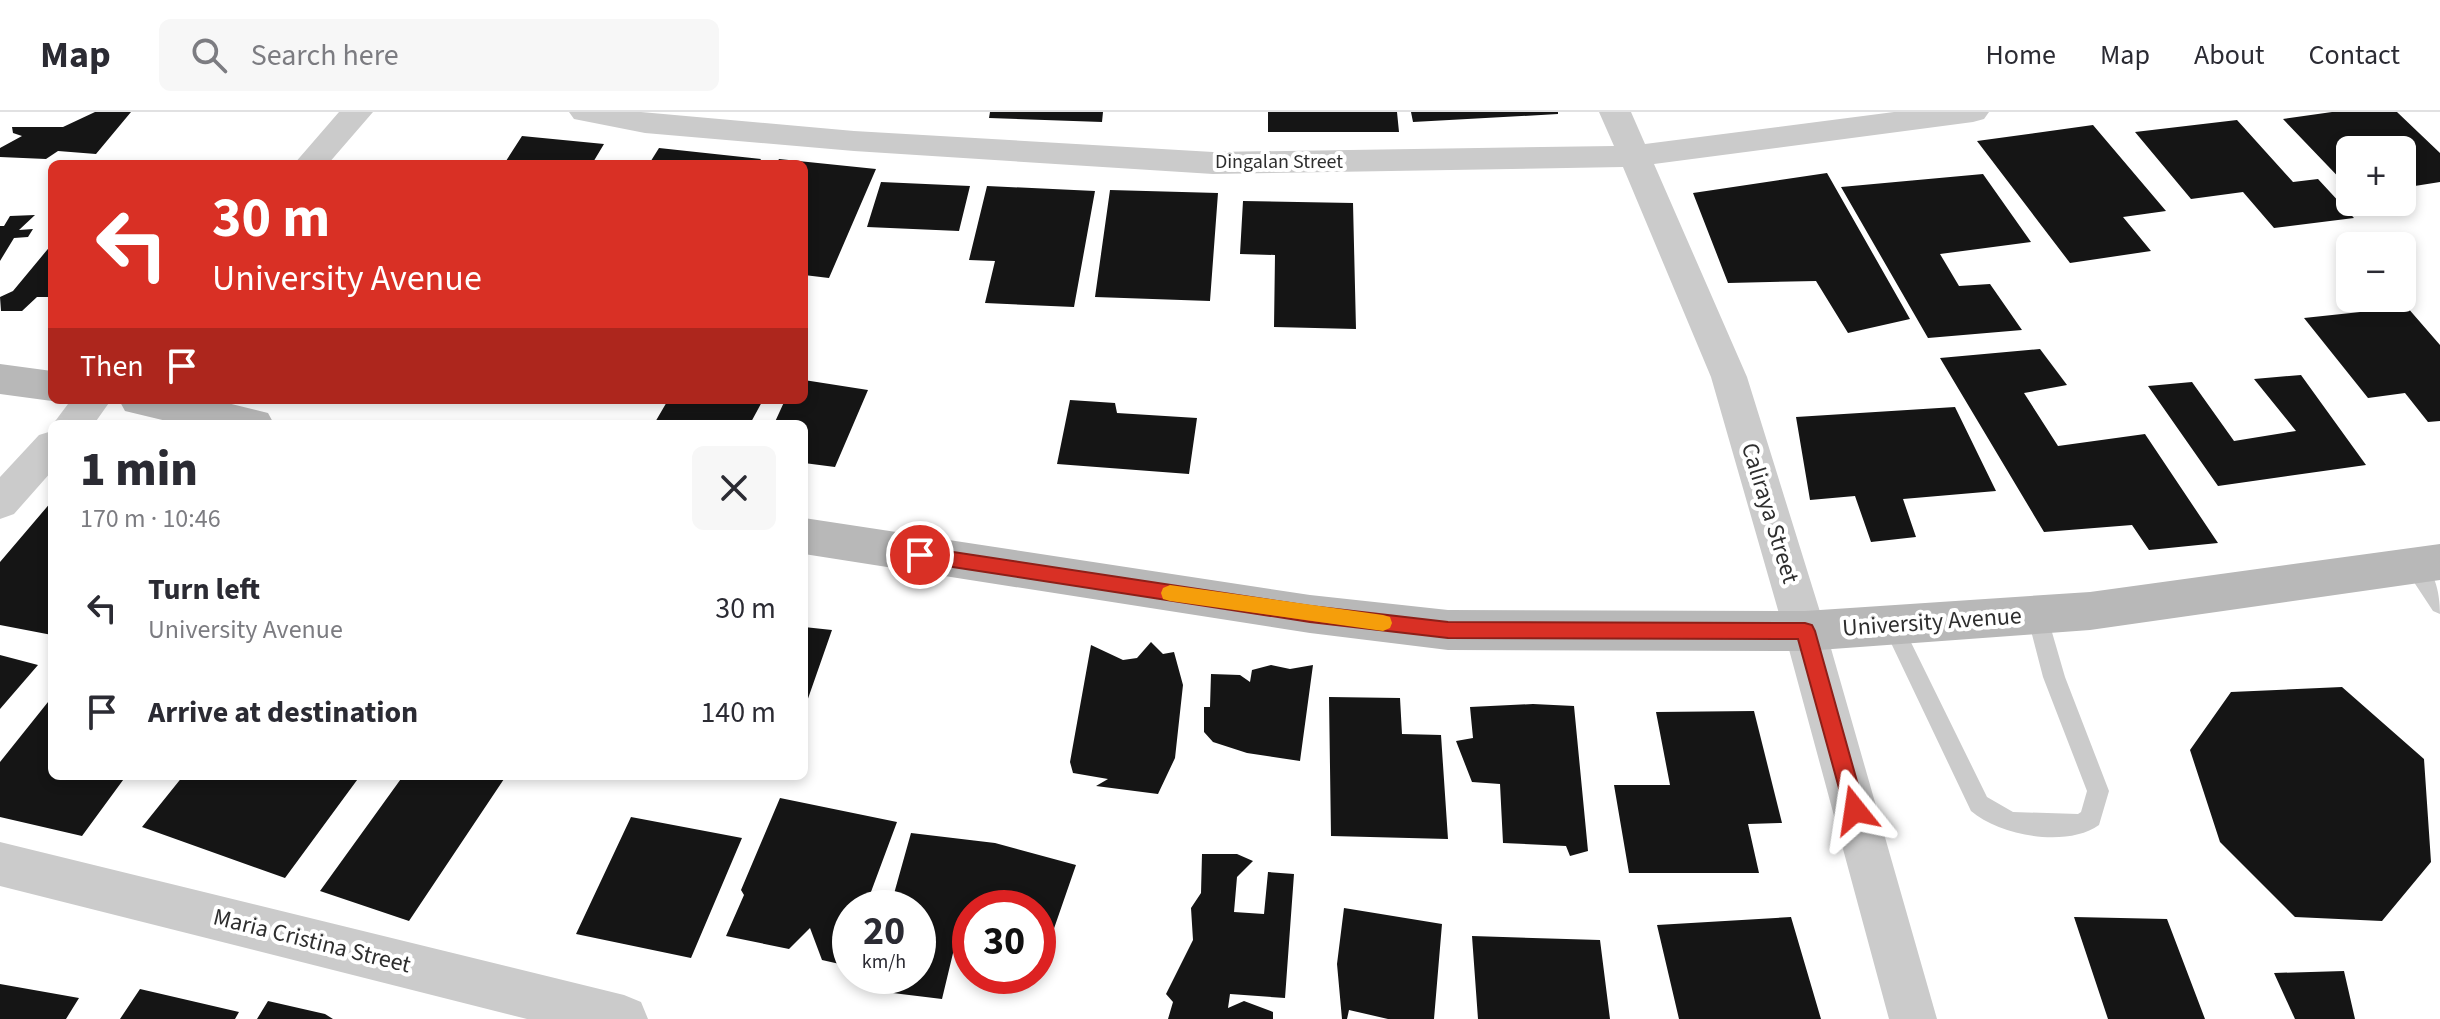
<!DOCTYPE html>
<meta charset="utf-8">
<style>
:root{--surface:#fff;--page:#f7f7f7;--text:#2b2b33;--muted:#7c7c81;--line:#e1e1e2}
body{margin:0;font-family:"Source Sans 3",sans-serif;background:var(--page);color:var(--text);height:100vh;display:flex;flex-direction:column;font-size:30px;white-space:nowrap}
*{box-sizing:border-box;margin:0}
p{font-size:26px;color:var(--muted)}
.icon{flex:none;width:44px;height:44px;fill:none;stroke:currentColor;stroke-width:2;stroke-linecap:round;stroke-linejoin:round}
.map{position:relative;flex:1;overflow:hidden}
.side{position:absolute;left:48px;top:308px;width:760px;height:360px;display:flex;flex-direction:column;background:var(--surface);border-radius:12px;box-shadow:0 4px 12px #0003}
.side>*{flex:none}
.guide{position:absolute;left:48px;top:48px;width:760px;height:244px;border-radius:12px;box-shadow:0 4px 12px #0003;background:#d93025;color:#fff;overflow:hidden}
.buttons{position:absolute;left:2336px;top:24px;display:grid;gap:16px}
.buttons a{display:grid;place-items:center;width:80px;height:80px;border-radius:12px;background:var(--surface);box-shadow:0 4px 12px #0003;font-size:40px}
.speed{position:absolute;left:832px;top:778px;display:flex;gap:16px;font-size:40px;font-weight:700;text-align:center}
.speed>*{display:grid;place-content:center;width:104px;height:104px;border-radius:50%;background:var(--surface);box-shadow:0 4px 12px #0003;line-height:1}
.speed small{font-size:20px;font-weight:400}
.speed .limit{border:12px solid #d22;background:#fff;color:#111}
.pin{position:absolute;display:grid;place-items:center;width:68px;height:68px;color:#fff;margin:-34px;border:4px solid #fff;border-radius:50%;box-shadow:0 2px 8px #0007}
.me{position:absolute;width:88px;margin:-44px;rotate:345deg;stroke-linejoin:round;filter:drop-shadow(0 0 6px #0008)}
.turn{display:flex;align-items:center;gap:28px;height:168px;padding:0 32px;font-size:36px}
.turn .icon{width:104px;height:104px;stroke-width:2.5}
.turn b{display:block;font-size:56px;line-height:68px}
.then{display:flex;align-items:center;height:76px;padding:0 32px;background:#0003;gap:16px;font-size:30px}
.round{display:grid;place-items:center;flex:none;width:84px;height:84px;border-radius:12px;background:var(--page)}
.overview{display:flex;align-items:center;justify-content:space-between;height:136px;padding:0 32px}
h1{font-size:48px;font-weight:800;line-height:60px}
ul{padding:0;list-style:none}
li{display:flex;align-items:center;gap:24px;height:104px;padding:0 32px}
li div{flex:1}
li b{display:block;font-size:30px}
li em{font-style:normal}
header{display:flex;align-items:center;gap:48px;box-sizing:border-box;height:112px;padding:0 40px;background:var(--surface);border-bottom:2px solid var(--line)}
header strong{font-size:38px}
nav{display:flex;gap:44px;margin-inline-start:auto;font-size:28px}
.search{width:560px;height:72px;background:var(--page);display:flex;align-items:center;gap:20px;box-sizing:border-box;padding:0 28px;border-radius:12px;color:var(--muted);font-size:30px}
.map>svg:first-child{display:block}
.building{fill:#151515}
.lines{fill:none;stroke-linecap:round;stroke-linejoin:round}
.lane{fill:#cbcbcb;fill-rule:evenodd}
.street{fill:#cbcbcb;fill-rule:evenodd}
.secondary{fill:#b8b8b8;fill-rule:evenodd}
.route{fill:#d93025;stroke:#8d1f18;stroke-width:2}
.slow{fill:#f59e0b}
.labels{text-anchor:middle;dominant-baseline:central;stroke-width:8;stroke-linejoin:round;paint-order:stroke}
.far-street-label{font-size:20px;fill:#2e2e2e;stroke:#fff}
.street-label{font-size:24px;fill:#2e2e2e;stroke:#fff}
</style>
<header>
<strong>Map</strong>
<div class="search"><svg class="icon" aria-label="search" viewBox="0 0 24 24"><circle cx="10" cy="10" r="6"/><path d="M15 15l6 6"/></svg>Search here</div>
<nav><a>Home</a><a>Map</a><a>About</a><a>Contact</a></nav>
</header>
<div class="map">
<svg width="2440" height="907" viewBox="0 0 2440 907">
<rect width="100%" height="100%" fill="#fff"/>
<path class="building" d="M95 0H131L96 42 58 39 46 47 0 45V36L22 24 13 21 12 15H63Z
M990 0H1103L1102 10 989 6Z
M1268 0H1397L1399 20H1268Z
M1411 0H1558V2L1413 10Z
M2332 0H2397L2440 41V70L2402 76V38H2350V77L2283 7Z
M2237 8 2293 70 2318 67 2354 106 2274 116 2243 80 2191 87 2135 20Z
M2093 13 2166 99 2123 105 2151 139 2070 151 1977 29Z
M522 24 604 32 592 52H504Z
M659 36 761 47 758 52H649Z
M779 47 876 57 829 166 804 163V52H776Z
M1827 61 1910 207 1848 221 1816 169 1728 171 1693 81Z
M1983 62 2031 130 1940 142 1959 174 1990 172 2022 218 1928 226 1841 75Z
M881 70 970 74 959 119 867 115Z
M987 74 1095 79 1074 195 985 191 995 149 969 148Z
M1110 78 1218 81 1210 189 1095 185Z
M1243 89 1353 91 1356 217 1274 215 1275 143 1240 142Z
M35 103 19 118 33 117 28 125 14 126 0 149V114H4L10 104Z
M52 132V185H37L22 199H1L0 185 13 179Z
M2407 195 2440 233V309L2428 310 2405 281 2368 286 2304 206Z
M2040 237 2067 273 2024 281 2058 334 2145 322 2218 431 2149 438 2132 413 2044 420 1940 246Z
M2301 263 2366 353 2218 374 2148 274 2192 270 2234 329 2296 319 2254 267Z
M804 268 868 278 835 355 804 351V312H774L785 288H804Z
M668 288H763L750 312H654Z
M1070 288 1115 291 1117 301 1197 306 1189 362 1057 352Z
M1955 295 1996 379 1903 387 1916 425 1871 430 1855 384 1810 388 1796 305Z
M52 389V523L0 513V450Z
M804 515 832 518 804 598Z
M1151 530 1163 542 1174 540 1183 573 1175 646 1158 682 1096 674 1108 667 1073 661 1070 650 1091 533 1123 548 1137 546Z
M0 543 38 553 0 597Z
M1271 553 1290 557 1313 553 1300 649 1247 641 1213 630 1204 620V595H1210L1211 562 1240 563 1250 570 1252 558Z
M2342 575 2424 647 2431 750 2382 809 2295 805 2220 730 2190 638 2231 580Z
M52 585V664H126L82 724 0 705V650Z
M1329 585 1400 586 1402 622 1441 623 1448 727 1331 724Z
M1533 592 1574 594 1588 739 1570 744 1566 734 1503 731 1500 672 1472 670 1456 629 1473 626 1470 595Z
M1754 599 1782 711 1748 712 1759 761H1629L1614 673H1670L1656 600Z
M183 664H360L285 766 142 715Z
M403 664H506L409 809 320 779Z
M780 686 897 710 865 796H850V837L844 853 822 848 810 816 789 837 726 824 744 783 741 778Z
M631 705 742 726 691 846 576 822Z
M911 721 995 731 1076 753 1041 854 1038 796H970V813L960 812 942 887 868 878 872 864H918V796H890Z
M1202 742H1237L1253 749 1237 765 1234 800 1264 802 1268 760 1294 762 1285 886 1230 882 1228 896 1244 889 1273 900V907H1168L1173 890 1166 882 1193 828 1191 796 1201 781Z
M1344 796 1442 812 1434 907H1388L1349 898 1347 907H1342L1337 852Z
M1791 805 1821 907H1679L1657 813Z
M2074 805 2167 807 2205 907H2108Z
M1472 824 1600 828 1610 907H1478Z
M2344 859 2355 907H2295L2274 861Z
M0 872 79 886 66 907H0Z
M140 877 239 900 235 907H120Z
M268 889 325 902 333 907H257Z"/>
<g class="lines">
<path class="lane" d="M2412 444C2435 452 2440 481 2440 502L2433 499 2402 452 2405 446Z
M2037 494 2044 497 2047 503 2065 565 2109 679 2099 713C2067 736 2000 724 1971 699L1882 512 1885 506 1892 503 1899 506 1987 685 2013 700 2078 702 2081 700 2087 679 2043 565 2027 503 2030 497Z"/>
<path class="street" d="M339 0H373L328 52H294Z
M569 0H641L854 19 1213 40 1614 34 1599 0H1631L1645 32 1894 0H1989L1984 7 1973 10 1654 52 1747 265 1826 519 1937 907H1889L1784 519 1711 265 1623 55 1213 62 854 39 645 21 574 7Z
M71 288H111L94 312H53Z
M52 319V359L14 402 0 407V365L39 323Z
M0 730 624 883 641 890 648 907H527L0 774Z"/>
<path class="secondary" d="M0 252 52 259V288H56L52 289 0 282Z
M119 288H215L268 301 274 312H179L125 299Z
M804 406 1310 483 1448 498 1805 499 2090 480 2440 432V468L2090 518 1805 539 1448 538 1310 521 804 442Z"/>
</g>
<path class="route" d="M920 435 1310 494 1448 510 1805 511 1812 513 1815 519 1865 698 1862 704 1855 707 1848 704 1845 698 1798 527 1448 526 1310 510 920 450 914 448 911 443 914 437Z"/>
<path class="slow" d="M1170 473 1383 503 1390 505 1392 511 1390 516 1383 519 1170 489 1163 487 1161 481 1163 476Z"/>
<g class="labels">
<g class="far-street-label">
<text x="1279" y="50">Dingalan Street</text>
</g>
<g class="street-label">
<text transform="translate(1770 401) rotate(73)">Caliraya Street</text>
<text transform="translate(1932 510) rotate(-4)">University Avenue</text>
<text transform="translate(312 829) rotate(14)">Maria Cristina Street</text>
</g>
</g>
</svg>
<div class="buttons">
<a>+</a>
<a>−</a>
</div>
<div class="speed"><div>20<small>km/h</small></div><div class="limit">30</div></div>
<div class="pin" style="left:920px;top:443px;background:#d93025"><svg class="icon" aria-label="arrive" viewBox="0 0 24 24"><path d="M6 21V4h12l-3 4 3 4H6"/></svg></div>
<svg class="me" style="left:1855px;top:698px" viewBox="-20 -20 40 40"><path d="M0-17L14 15 0 8-14 15z" fill="#d93025" stroke="#fff" stroke-width="4"/></svg>
<div class="guide">
<div class="turn"><svg class="icon" aria-label="left" viewBox="0 0 24 24"><path d="M17 20v-9H6M10 6l-5 5 5 5"/></svg><div><b>30 m</b>University Avenue</div></div>
<div class="then">Then<svg class="icon" aria-label="arrive" viewBox="0 0 24 24"><path d="M6 21V4h12l-3 4 3 4H6"/></svg></div>
</div>
<section class="side">
<div class="overview"><div><h1>1 min</h1><p>170 m · 10:46</p></div><a class="round"><svg class="icon" aria-label="close" viewBox="0 0 24 24"><path d="M6 6l12 12M18 6L6 18"/></svg></a></div>
<ul>
<li><svg class="icon" aria-label="left" viewBox="0 0 24 24"><path d="M17 20v-9H6M10 6l-5 5 5 5"/></svg><div><b>Turn left</b><p>University Avenue</p></div><em>30 m</em></li>
<li><svg class="icon" aria-label="arrive" viewBox="0 0 24 24"><path d="M6 21V4h12l-3 4 3 4H6"/></svg><div><b>Arrive at destination</b></div><em>140 m</em></li>
</ul>
</section>
</div>
